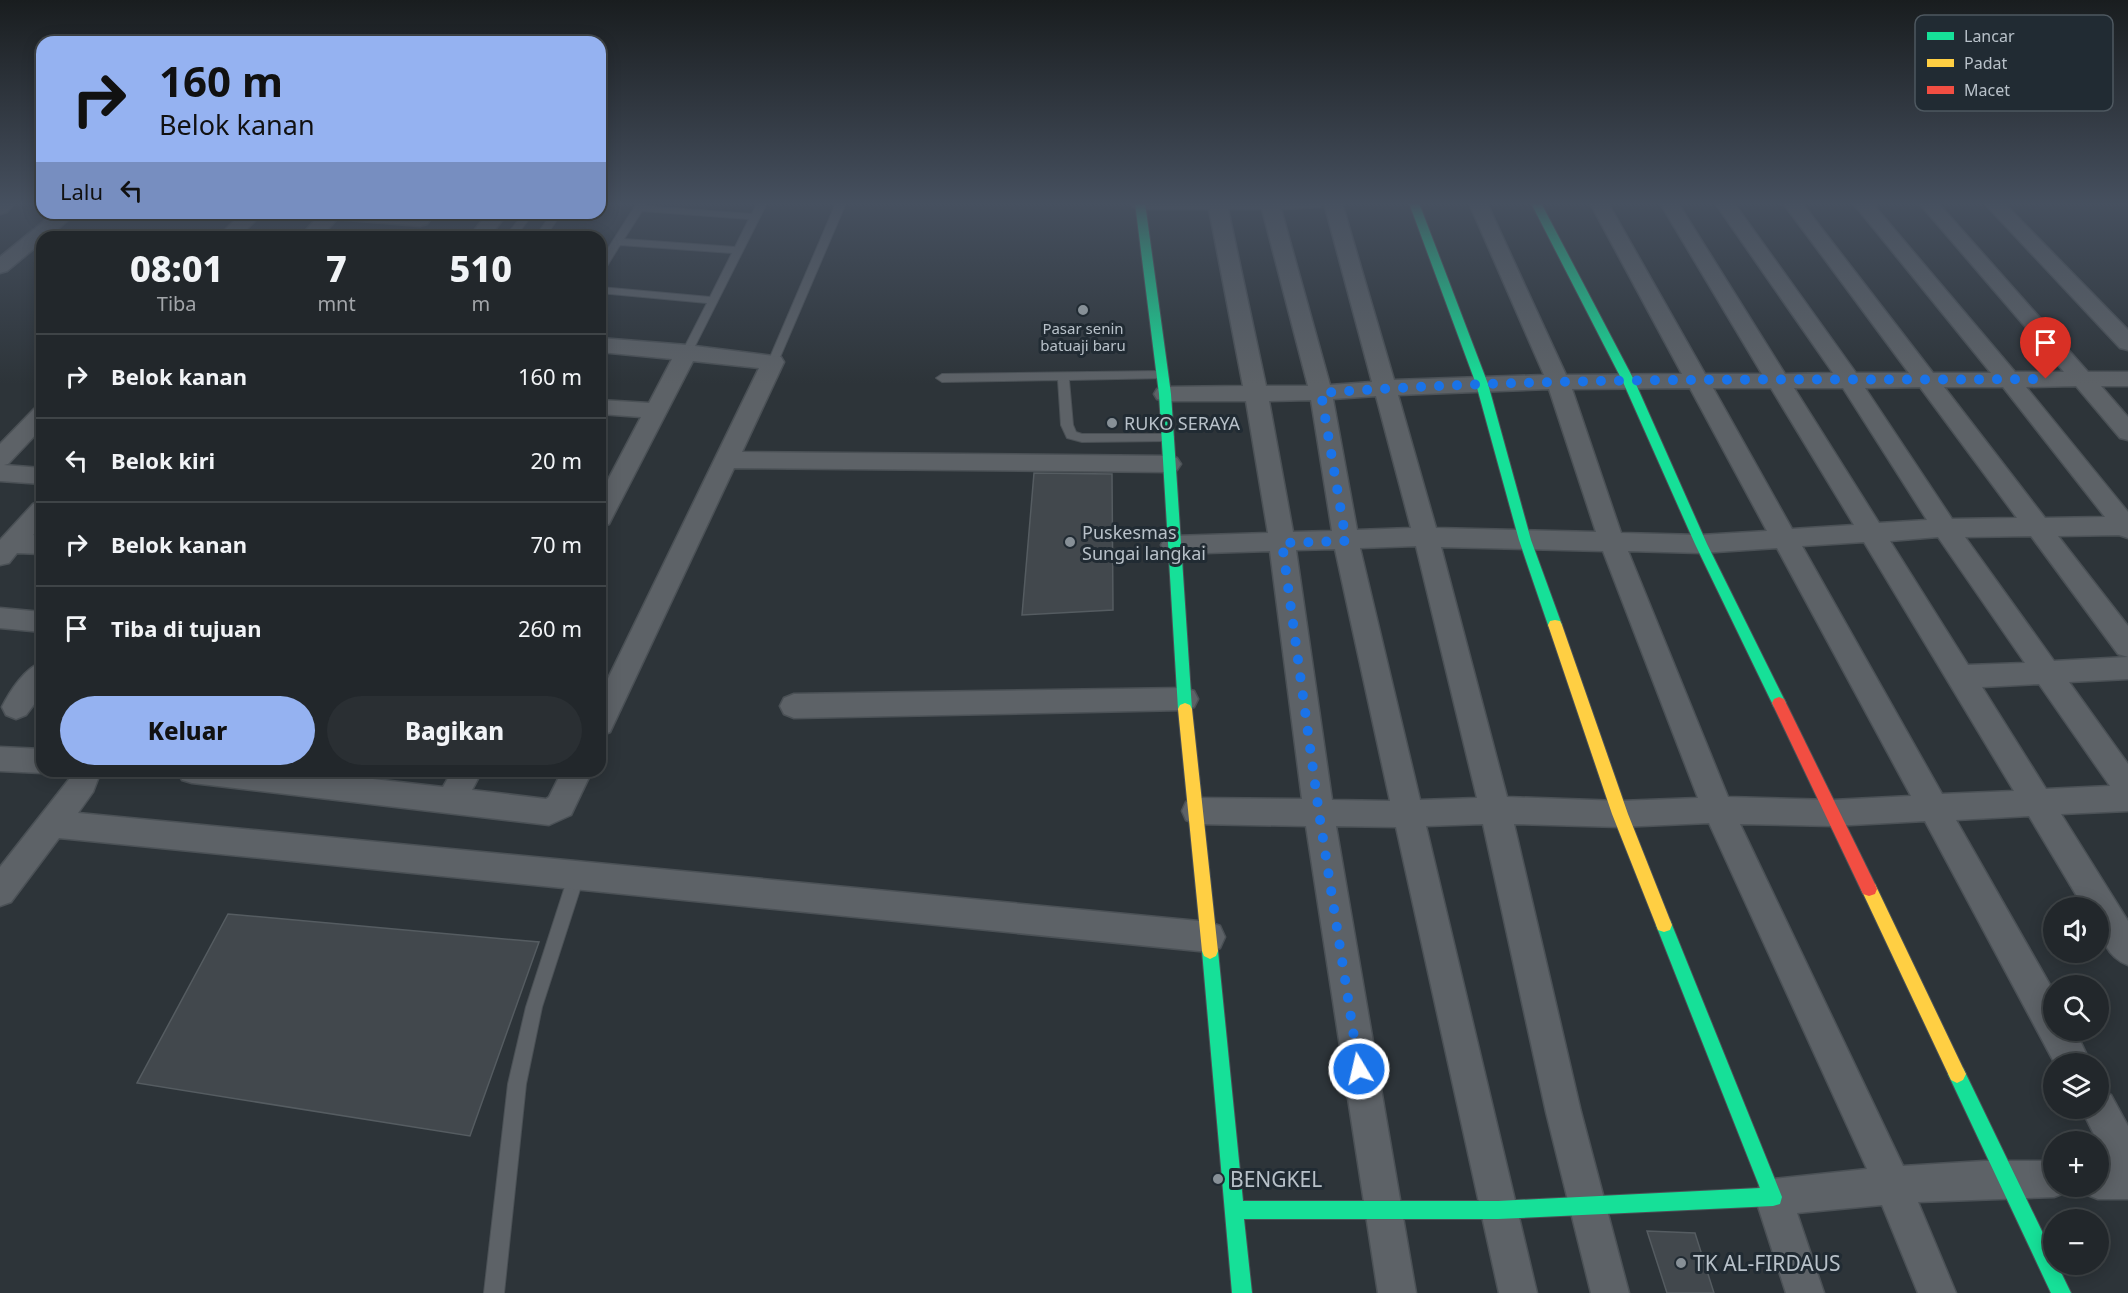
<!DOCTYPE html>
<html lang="id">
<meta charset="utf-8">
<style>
:root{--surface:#22272b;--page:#2a2f33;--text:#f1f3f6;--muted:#a2a5a9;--line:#3f4447;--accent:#95b2f1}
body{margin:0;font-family:"Noto Sans",sans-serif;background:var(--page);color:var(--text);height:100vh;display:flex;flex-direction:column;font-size:22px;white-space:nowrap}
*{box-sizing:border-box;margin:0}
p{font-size:20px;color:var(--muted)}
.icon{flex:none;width:33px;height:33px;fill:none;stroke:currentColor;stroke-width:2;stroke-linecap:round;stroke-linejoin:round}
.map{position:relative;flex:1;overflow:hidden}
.details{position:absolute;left:36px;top:231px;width:570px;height:546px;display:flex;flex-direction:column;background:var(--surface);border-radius:18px;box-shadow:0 3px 15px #0003,0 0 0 2px var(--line)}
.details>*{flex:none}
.top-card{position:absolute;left:36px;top:36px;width:570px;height:183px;border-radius:18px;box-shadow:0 3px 15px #0003,0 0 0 2px var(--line);background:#95b2f1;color:#111;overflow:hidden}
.buttons{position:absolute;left:2043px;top:897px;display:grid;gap:12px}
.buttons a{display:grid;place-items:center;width:66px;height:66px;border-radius:50%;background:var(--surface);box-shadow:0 3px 15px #0003,0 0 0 2px var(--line);font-size:30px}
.pin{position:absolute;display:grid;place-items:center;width:51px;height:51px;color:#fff;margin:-62px -26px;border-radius:50% 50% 50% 0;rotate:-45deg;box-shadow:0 0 6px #0007}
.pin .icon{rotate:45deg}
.me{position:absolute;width:66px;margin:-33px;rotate:351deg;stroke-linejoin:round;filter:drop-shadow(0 0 4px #0008)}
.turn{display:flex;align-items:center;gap:21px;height:126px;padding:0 24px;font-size:27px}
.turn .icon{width:78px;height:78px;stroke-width:2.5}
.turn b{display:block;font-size:42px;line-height:51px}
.then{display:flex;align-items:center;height:57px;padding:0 24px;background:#0003;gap:12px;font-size:22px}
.eta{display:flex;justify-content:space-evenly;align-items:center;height:102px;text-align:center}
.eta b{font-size:36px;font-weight:800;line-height:42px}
.cta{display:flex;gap:12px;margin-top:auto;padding:12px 24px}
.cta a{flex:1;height:69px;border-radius:36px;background:var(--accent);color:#111;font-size:24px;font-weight:800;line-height:69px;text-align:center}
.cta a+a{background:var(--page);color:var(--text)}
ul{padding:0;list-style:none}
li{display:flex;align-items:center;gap:18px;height:84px;padding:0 24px;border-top:2px solid var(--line)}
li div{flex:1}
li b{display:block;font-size:22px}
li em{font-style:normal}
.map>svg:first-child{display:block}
.building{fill:#42484d;stroke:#555c61;stroke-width:1.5}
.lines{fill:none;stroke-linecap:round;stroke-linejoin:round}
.lane-casing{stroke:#4b5156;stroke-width:2}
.street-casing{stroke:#4b5156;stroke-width:3}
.fast-casing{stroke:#4b5156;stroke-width:2}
.slow-casing{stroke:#4b5156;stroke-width:2}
.jam-casing{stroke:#4b5156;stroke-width:2}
.lane{fill:#5d6267;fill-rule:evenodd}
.street{fill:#5d6267;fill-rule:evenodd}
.fast{fill:#16e098;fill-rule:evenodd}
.slow{fill:#ffcf43;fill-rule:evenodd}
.jam{fill:#f24e42;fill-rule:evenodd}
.route{stroke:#1a73e8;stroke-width:10;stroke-dasharray:0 18}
.poi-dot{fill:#879097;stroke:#212b33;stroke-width:2}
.labels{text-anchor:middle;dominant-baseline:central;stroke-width:6;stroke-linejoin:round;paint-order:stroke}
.far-poi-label{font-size:15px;fill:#b8c1c9;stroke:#212b33}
.poi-label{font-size:18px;fill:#b8c1c9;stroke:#212b33;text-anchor:start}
.near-poi-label{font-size:21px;fill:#b8c1c9;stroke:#212b33;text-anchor:start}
.key{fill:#212b33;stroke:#4e5860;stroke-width:1.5}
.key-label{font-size:16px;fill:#b8c1c9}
</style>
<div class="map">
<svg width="2128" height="1293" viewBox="0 0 2128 1293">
<rect width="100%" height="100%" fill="#2d3439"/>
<path class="building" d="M1034 473 1112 474 1113 610 1022 615Z
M228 914 539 942 470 1136 137 1083Z
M1647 1231 1695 1233 1714 1293H1667Z"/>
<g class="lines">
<defs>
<path id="lane" d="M637 203H647L645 206 752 214 757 203H767L691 354 687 355 682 352 707 303 600 293V287L710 297 732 253 620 245 604 271 600 272V261ZM642 211 749 219 735 247 624 239Z
M836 203H846L778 362 777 364H769L768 362Z
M524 213H534L515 237H505Z
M552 213H562L545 237H535Z
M1162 371 1166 372V378L1069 380 1073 425 1076 432 1082 434H1172L1174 437 1168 441 1082 442 1067 438 1061 425 1058 380 942 382 936 378 942 374Z
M577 867 583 869 585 874 542 1007 526 1084 504 1293H484L508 1084 526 1007 569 874 571 869Z"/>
<path id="street" d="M0 203H15L7 212 0 214Z
M1131 203H1322L1320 207 1281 209 1330 385 1372 382 1324 203H1342L1394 380 1544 375 1469 203H1487L1566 375 1682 374 1590 203H1608L1705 374H1762L1660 203H1678L1785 374 1833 373 1715 203H1734L1856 373H1909L1783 203H1802L1933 373H1991L1853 203H1872L2015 372H2064L1919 203H1938L2088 372H2128V386H2101L2128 417V440L2120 438 2076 386 2026 387 2128 512V538L2119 535 2058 536 2128 626V657L2118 654 2031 536 1965 537 2054 661 2128 657V679L2069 682 2128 764V811L2061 814 2128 921V965C2104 956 2098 931 2098 908H2084L2029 816 1956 820 2054 992V1030H2075L2091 1064H2055L1925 821 1833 826 1740 824 1903 1166 1984 1161H2054V1186H2069L2067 1192 2054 1197 1918 1202 1956 1293H1918L1882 1205 1797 1213 1824 1293H1786L1755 1197 1760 1184 1773 1179 1867 1169 1709 823 1620 827 1514 824 1581 1112 1629 1293H1591L1546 1112 1483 824 1426 826 1537 1293H1499L1396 827 1336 826 1416 1293H1378L1306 826 1197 824 1186 820 1182 811 1186 802 1197 798 1302 799 1270 551 1174 554 1165 552 1161 545 1165 538 1174 536 1268 533 1246 401H1165L1157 399 1154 394 1157 389 1165 387 1243 386 1209 209H1140L1133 207ZM1228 209H1262L1308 386H1266ZM1920 387 2017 518 1952 519 1865 388ZM1944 387H2003L2105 517 2045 518ZM1690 388 1767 531 1701 535 1621 533 1572 389ZM1713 388H1771L1854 525 1792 529ZM1794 388H1843L1927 520 1879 523ZM1549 389 1596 532 1436 528 1398 395ZM1376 396 1411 528 1357 530 1333 399ZM1311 400 1332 531 1293 532 1269 401ZM1938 537 2025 663 1968 665 1890 541ZM1864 542 2014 791 1942 794 1802 546ZM1416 546 1477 798 1420 800 1360 548ZM1441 547 1603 551 1698 798 1620 801 1507 797ZM1777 548 1911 796 1833 800 1728 797 1628 551 1701 553ZM1335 549 1390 801 1332 800 1296 550ZM2039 684 2110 786 2046 789 1982 687Z
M1984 203H2004L2128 330V350L2120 348Z
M54 213H76L49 237H42V242L7 271 0 273V257Z
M242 213H263L239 237H218Z
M321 213H405L427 216 430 220 427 224 420 226 337 219 321 237H300Z
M488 213H508L489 237H469Z
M600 338 687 345 781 357 784 362 742 452 1169 456 1177 458 1181 464 1177 470 1169 472 734 468 610 732 600 736V695L759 368 693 361 612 518 609 524 600 527V495L641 417 600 414V400L649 403 672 359 600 352Z
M42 406V428L8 464 4 465 42 468V484L0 481V444L34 409Z
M42 501V526L33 535 42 536V554L17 553 9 563 0 565V540L33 504Z
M0 608 42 612V632L0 628Z
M42 662V694L26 715 16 719 6 715 2 707C10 691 25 668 42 662Z
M1184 688 1194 691 1198 699 1194 707 1184 710 794 718 784 714 780 706 784 698 794 694Z
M0 747 42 749V771H49L42 773 0 771Z
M71 771H101L93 792 78 813 1209 922 1220 926 1225 937 1220 948 1209 952 59 838 11 902 0 906V867L70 778Z
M177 771H303L443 787 452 771H482L472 790 546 799 549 797 562 771H592L571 815 549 825 192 783 182 780Z
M2098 1091 2111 1095 2128 1126V1199H2098L2085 1194 2082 1186H2098V1163H2108L2081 1108H2098Z"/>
<path id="fast" d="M1135 203H1145L1171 394 1192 709 1190 713 1185 715 1180 713 1178 709 1159 394Z
M1409 203H1419L1488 384 1531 540 1562 625 1560 629H1550L1548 625 1519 540 1476 384Z
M1531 203H1541L1635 382 1707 544 1786 703 1784 707H1774L1772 703 1695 544 1623 382Z
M1664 918 1670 920 1672 925 1782 1197 1780 1204 1773 1206 1498 1219H1244L1252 1293H1232L1202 951 1204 946 1210 943 1216 946 1218 951 1243 1201H1498L1760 1188 1656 925 1658 920Z
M1957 1065 1963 1068 2054 1256V1264H2057L2071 1293H2051L1948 1074 1951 1068Z"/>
<path id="slow" d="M1555 620 1560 621 1562 625 1628 814 1672 925 1670 930 1664 932 1658 930 1656 925 1612 814 1548 625 1550 621Z
M1185 703 1190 705 1192 709 1218 951 1216 956 1210 959 1204 956 1202 951 1178 709 1180 705Z
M1869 882 1875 884 1963 1068 1966 1074 1963 1080 1957 1083 1951 1080 1861 889 1863 884Z"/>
<path id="jam" d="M1779 697 1784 699 1875 884 1877 889 1875 894 1869 896 1863 894 1772 703 1774 699Z"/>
</defs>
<use href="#lane" class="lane-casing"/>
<use href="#street" class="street-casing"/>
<use href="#fast" class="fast-casing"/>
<use href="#slow" class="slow-casing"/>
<use href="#jam" class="jam-casing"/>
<use href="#lane" class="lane"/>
<use href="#street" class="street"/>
<use href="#fast" class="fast"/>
<use href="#slow" class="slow"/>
<use href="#jam" class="jam"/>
</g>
<linearGradient id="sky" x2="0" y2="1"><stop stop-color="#191d1f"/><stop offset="0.53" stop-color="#46505f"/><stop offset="1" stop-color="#46505f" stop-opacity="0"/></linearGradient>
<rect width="2128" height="384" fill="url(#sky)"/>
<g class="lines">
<path class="route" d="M1359 1069 1319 813 1282 543 1346 541 1321 393C1562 375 1805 381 2046 379"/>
</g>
<g class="poi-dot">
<circle cx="1083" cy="310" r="6"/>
<circle cx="1112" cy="423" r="6"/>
<circle cx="1070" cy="542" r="6"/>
<circle cx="1218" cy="1179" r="6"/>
<circle cx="1681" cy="1263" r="6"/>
</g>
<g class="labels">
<g class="far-poi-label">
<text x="1083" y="328">Pasar senin<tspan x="1083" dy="17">batuaji baru</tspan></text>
</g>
<g class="poi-label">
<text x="1124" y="423">RUKO SERAYA</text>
<text x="1082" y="532">Puskesmas<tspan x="1082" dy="21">Sungai langkai</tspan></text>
</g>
<g class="near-poi-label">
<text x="1230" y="1179">BENGKEL</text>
<text x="1693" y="1263">TK AL-FIRDAUS</text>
</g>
</g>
<rect x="1915" y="15" width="198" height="96" rx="9" class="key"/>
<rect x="1927" y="32" width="27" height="8" fill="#16e098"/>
<rect x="1927" y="59" width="27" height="8" fill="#ffcf43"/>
<rect x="1927" y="86" width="27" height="8" fill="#f24e42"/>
<g class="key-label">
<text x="1964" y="42">Lancar</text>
<text x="1964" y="69">Padat</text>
<text x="1964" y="96">Macet</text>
</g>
</svg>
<div class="buttons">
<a><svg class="icon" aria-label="sound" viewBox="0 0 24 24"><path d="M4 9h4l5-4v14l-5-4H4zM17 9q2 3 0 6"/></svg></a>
<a><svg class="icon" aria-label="search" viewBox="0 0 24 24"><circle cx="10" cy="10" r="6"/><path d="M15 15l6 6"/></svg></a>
<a><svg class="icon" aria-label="layers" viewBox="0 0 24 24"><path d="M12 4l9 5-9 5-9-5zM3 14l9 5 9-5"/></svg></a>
<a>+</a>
<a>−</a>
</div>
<div class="pin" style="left:2046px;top:379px;background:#d93025"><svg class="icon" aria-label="arrive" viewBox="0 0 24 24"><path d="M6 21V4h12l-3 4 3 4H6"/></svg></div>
<svg class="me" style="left:1359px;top:1069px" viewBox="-20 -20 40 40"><circle r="17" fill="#1a73e8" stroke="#fff" stroke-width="3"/><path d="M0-11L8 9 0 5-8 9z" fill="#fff"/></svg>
<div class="top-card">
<div class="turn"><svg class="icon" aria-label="right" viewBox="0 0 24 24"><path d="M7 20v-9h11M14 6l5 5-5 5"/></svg><div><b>160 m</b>Belok kanan</div></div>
<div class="then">Lalu<svg class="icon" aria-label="left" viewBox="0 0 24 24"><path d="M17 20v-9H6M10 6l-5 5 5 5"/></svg></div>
</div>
<section class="details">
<div class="eta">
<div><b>08:01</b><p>Tiba</p></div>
<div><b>7</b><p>mnt</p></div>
<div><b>510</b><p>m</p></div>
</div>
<ul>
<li><svg class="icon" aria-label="right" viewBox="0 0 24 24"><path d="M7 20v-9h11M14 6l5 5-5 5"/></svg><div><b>Belok kanan</b></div><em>160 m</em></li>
<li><svg class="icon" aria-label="left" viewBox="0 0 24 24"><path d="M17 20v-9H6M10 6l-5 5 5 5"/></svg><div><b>Belok kiri</b></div><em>20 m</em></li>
<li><svg class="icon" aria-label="right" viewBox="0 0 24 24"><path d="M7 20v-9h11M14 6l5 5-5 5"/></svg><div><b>Belok kanan</b></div><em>70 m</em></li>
<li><svg class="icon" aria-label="arrive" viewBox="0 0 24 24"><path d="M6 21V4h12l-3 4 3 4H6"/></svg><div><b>Tiba di tujuan</b></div><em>260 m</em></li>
</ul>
<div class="cta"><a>Keluar</a><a>Bagikan</a></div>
</section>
</div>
